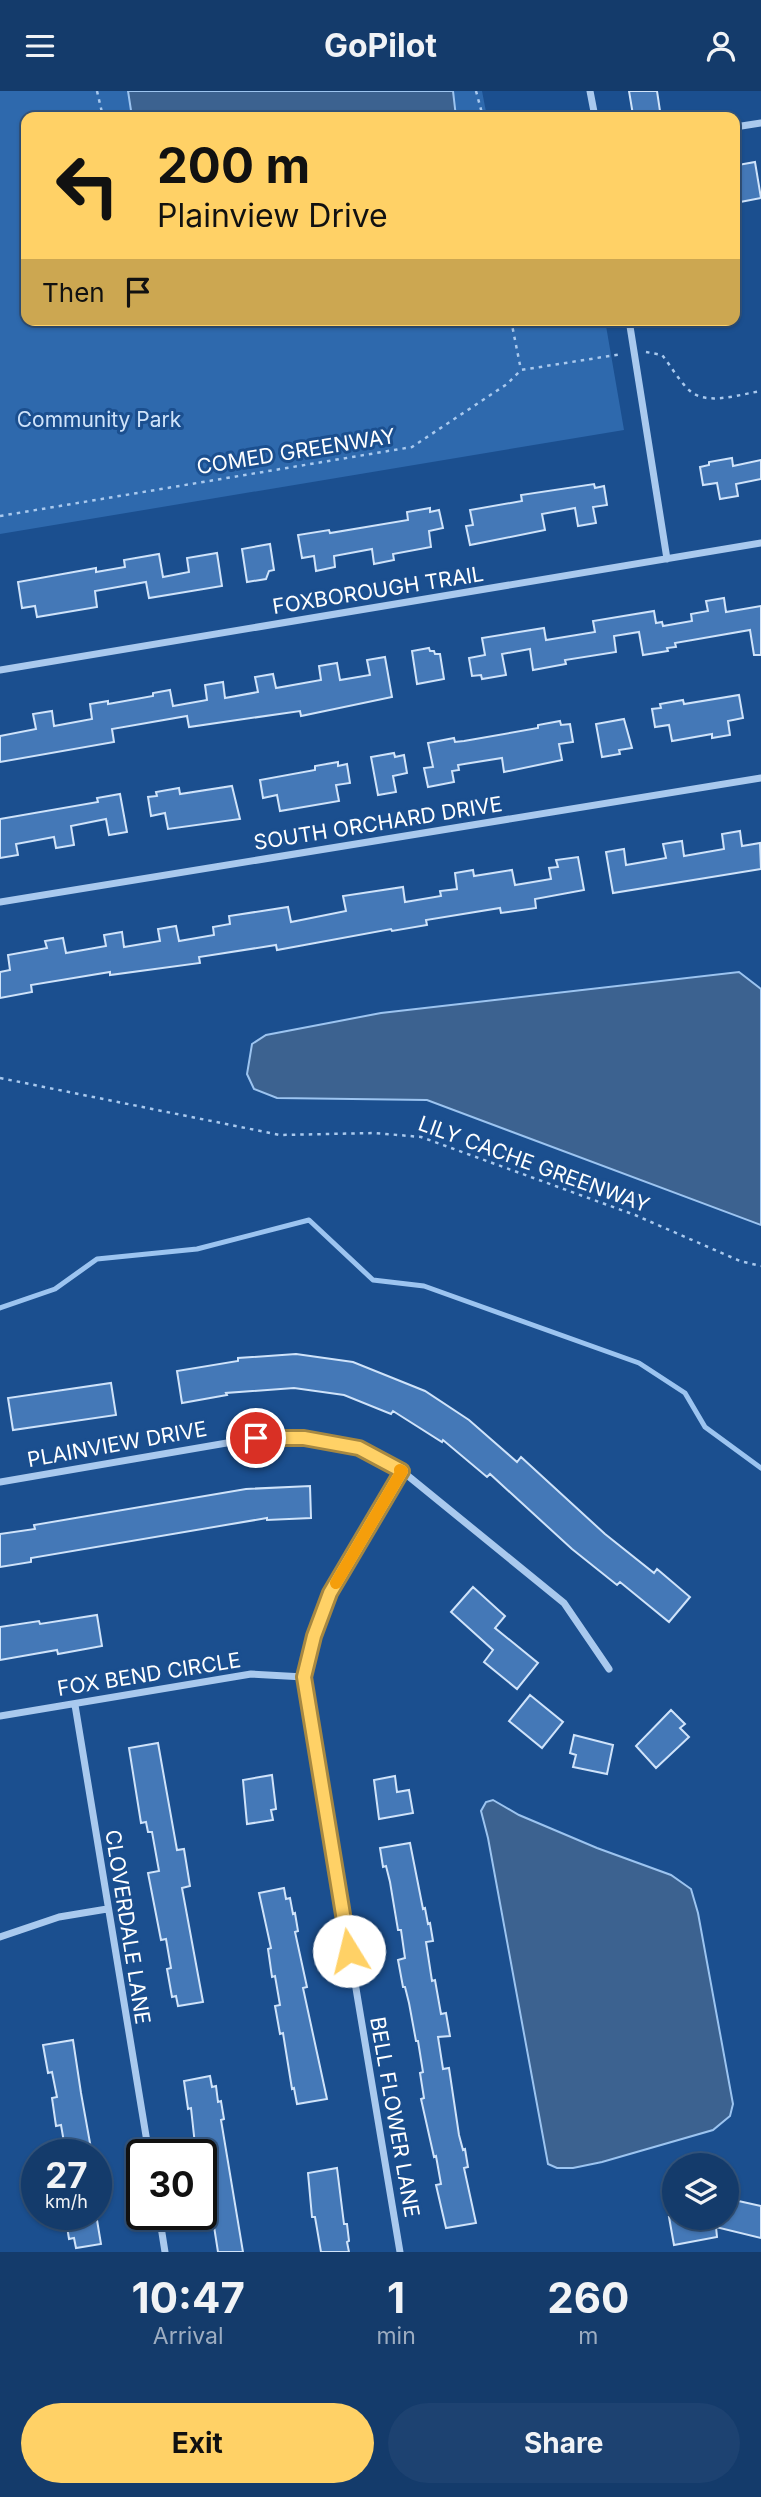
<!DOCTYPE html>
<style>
:root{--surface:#143b6b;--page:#1d4271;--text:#f1f3f6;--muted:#9dadc1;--line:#33557e;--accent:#ffd166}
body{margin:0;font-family:Inter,sans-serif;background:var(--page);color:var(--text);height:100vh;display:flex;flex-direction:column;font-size:26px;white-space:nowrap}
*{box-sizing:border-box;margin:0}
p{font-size:23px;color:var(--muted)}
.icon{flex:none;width:38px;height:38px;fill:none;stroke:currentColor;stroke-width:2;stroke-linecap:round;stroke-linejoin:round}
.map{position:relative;height:2161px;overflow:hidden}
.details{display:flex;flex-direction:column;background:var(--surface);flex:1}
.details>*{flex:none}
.top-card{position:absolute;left:21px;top:21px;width:719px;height:214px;border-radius:14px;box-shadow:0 2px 5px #0004,0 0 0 2px var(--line);background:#ffd166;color:#111;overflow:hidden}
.fabs{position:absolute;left:662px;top:2062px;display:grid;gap:14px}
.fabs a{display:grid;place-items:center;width:77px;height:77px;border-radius:50%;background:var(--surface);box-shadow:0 2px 5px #0004,0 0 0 2px var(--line);font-size:35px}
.speed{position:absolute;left:21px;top:2048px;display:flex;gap:14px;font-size:35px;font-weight:700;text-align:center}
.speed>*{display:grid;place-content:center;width:91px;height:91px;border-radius:50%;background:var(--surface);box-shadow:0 2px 5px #0004,0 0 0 2px var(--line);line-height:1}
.speed small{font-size:18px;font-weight:400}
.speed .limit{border:4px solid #111;border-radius:10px;background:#fff;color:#111}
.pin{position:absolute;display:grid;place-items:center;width:60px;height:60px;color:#fff;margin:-30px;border:4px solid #fff;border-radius:50%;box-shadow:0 2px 7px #0007}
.me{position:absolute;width:77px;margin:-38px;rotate:351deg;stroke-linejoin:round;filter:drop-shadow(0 0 5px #0008)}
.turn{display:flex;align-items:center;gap:24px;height:147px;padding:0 21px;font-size:32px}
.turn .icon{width:91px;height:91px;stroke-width:2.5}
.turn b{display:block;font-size:49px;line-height:60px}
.then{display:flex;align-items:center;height:66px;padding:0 21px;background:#0003;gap:14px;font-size:26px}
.eta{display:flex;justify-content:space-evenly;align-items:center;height:119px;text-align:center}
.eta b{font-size:42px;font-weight:700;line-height:49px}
.action{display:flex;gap:14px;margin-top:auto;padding:14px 21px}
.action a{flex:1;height:80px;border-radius:42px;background:var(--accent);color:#111;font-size:28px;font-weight:700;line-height:80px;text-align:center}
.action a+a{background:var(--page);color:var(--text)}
header{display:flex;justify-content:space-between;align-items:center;height:91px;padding:0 21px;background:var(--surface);font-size:32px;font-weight:700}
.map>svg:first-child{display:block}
.green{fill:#2e69ad}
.water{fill:#3c6290;stroke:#9cc4f0;stroke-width:2}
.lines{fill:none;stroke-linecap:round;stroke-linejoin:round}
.stream{stroke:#9cc4f0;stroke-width:5}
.building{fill:#4478b7;stroke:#cfe3fa;stroke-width:2}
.path{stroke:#a9c9ee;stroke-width:2.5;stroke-dasharray:3.5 5;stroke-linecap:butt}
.street{stroke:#a9c9ee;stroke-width:7}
.route-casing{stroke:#a68842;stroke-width:18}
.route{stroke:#ffd166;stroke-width:12}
.slow{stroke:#f59e0b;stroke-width:12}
.labels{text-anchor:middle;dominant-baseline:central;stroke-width:6;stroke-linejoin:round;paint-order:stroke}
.park-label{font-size:21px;fill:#cfe3fa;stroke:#1b4f8f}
.street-label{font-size:21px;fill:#fff;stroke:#1b4f8f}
</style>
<header><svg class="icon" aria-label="menu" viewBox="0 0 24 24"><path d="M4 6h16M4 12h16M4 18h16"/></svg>GoPilot<svg class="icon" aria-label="person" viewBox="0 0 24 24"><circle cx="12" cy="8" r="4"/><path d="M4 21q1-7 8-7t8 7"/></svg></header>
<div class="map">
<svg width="761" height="2161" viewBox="0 0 761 2161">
<rect width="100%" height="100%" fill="#1b4f8f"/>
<path class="green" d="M0 0H482L487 26H26V229H605L624 339 0 443Z"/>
<path class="water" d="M128 0H453L456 26H132Z
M739 881 761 898V1134L427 1009 277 1007 254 998 247 983 252 953 266 944 381 922Z
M493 1709 519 1724 597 1757 671 1784 691 1798 698 1822 733 2013 730 2025 713 2039 602 2071 573 2077H557L548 2073 488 1747 481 1720 486 1711Z"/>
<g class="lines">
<path class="stream" d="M0 1217 55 1198 97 1168 197 1158 309 1129 373 1189 424 1195 639 1272 685 1302 705 1336 761 1377"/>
</g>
<path class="building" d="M629 0H657L660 20 633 24Z
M755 71 761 107 735 112V87H740L738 74Z
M732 367 733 375 761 369V388L736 393 738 405 720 408 717 392 703 394 700 376 709 374V371Z
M594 393 595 397 604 395 607 414 593 416 596 432 578 435 575 417 542 423 545 439 470 454 466 435 473 434 470 419 522 410 521 404Z
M430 417V421L439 419 443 437 429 440 431 456 393 463 394 469 374 473 372 458 334 465 335 476 316 480 314 465 302 467 298 444 329 439 330 442 408 429 407 421Z
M270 453 274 479 269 480 266 488 247 491 242 458Z
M217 462 222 495 149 507 146 491 95 500 97 516 37 526 35 515 22 517 18 491 96 477V481L125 476 124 469 159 463 163 486 189 481 187 467Z
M724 507 726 521 761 515V564H754L750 539 675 552 676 556 667 557 668 560 643 564 639 541 614 545 616 561 565 569 566 573 533 579 530 558 502 563 506 584 482 588 481 584 472 585 469 567 485 564 482 547 544 537 546 549 595 541 593 530 654 520 656 532 662 531 663 535 692 530 691 523 708 520 706 510Z
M429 557 430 560H434L435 563H440L444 588 417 593 412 560Z
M385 566 392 606 301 625 300 620 189 636 187 625 112 638 114 651 0 671V645L36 638 33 623 52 620 54 635 92 628 90 613 108 610V613L153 605V602L170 599 173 615 207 609 205 594 223 591 225 607 258 601 255 586 273 583 276 597 321 589 319 575 337 572 340 589 370 584 367 569Z
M739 604 743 627 728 630 730 644 712 647V643L672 650 669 634 655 636 652 618 661 617 660 613 683 609 684 613Z
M624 628 632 657 619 659 620 663 602 666 596 633Z
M560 630 561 634 570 633 573 651 559 653 562 669 504 681 502 667 458 674 459 679 452 680 454 691 428 696 424 677 433 676 428 652 454 647 455 651 464 650 538 637V634Z
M394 662 395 666 404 664 407 682 393 685 396 701 378 704 371 666Z
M338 671V675L347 673 350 692 336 694 339 710 280 720 277 704 263 707 260 689 315 679V675Z
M232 695 240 728 168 738 165 722 151 725 148 706 157 705 156 701 179 697 180 703Z
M120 703 127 741 109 744 106 728 71 735 74 754 56 757 54 746 16 753 18 764 0 767V728L98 711 97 707Z
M740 740 742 755 760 752 761 778 613 802 606 761 624 758 626 774 666 767 663 753 682 750 684 765 724 758 722 743Z
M578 766 584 799 535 808 536 817 501 822 500 817 426 829 427 834 392 840 391 838 277 859 276 854 199 866 200 872 110 884V881L31 894 32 901 0 907V881L10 879 8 864 47 857 45 850 63 847 66 862 106 855 104 844 122 841 124 856 160 850 158 838 176 835 179 850 214 844 213 836 230 833 229 825 288 816 291 831 346 820 343 805 403 796 405 811 441 805 440 800 457 798 455 782 473 779 474 785 512 779 515 794 551 788 549 777 558 776 556 769Z
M296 1263 353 1271 425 1300 469 1329 517 1371 521 1366 605 1443 654 1482 657 1478 690 1506 669 1531 620 1491 617 1494 572 1458 490 1383 487 1386 443 1349 442 1351 393 1320 391 1323 344 1304 294 1297 226 1302 227 1304 182 1312 177 1280 238 1270V1267Z
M111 1292 116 1324 13 1339 8 1307Z
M310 1395 311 1427 267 1429V1427L31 1467V1471L0 1476V1443L35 1438 34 1434 246 1398Z
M473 1496 505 1525 495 1537 538 1572 517 1598 484 1571 493 1559 451 1521Z
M97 1524 102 1555 58 1563 57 1559 0 1569V1536L39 1530 40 1533Z
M530 1604 563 1631 542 1657 509 1630Z
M671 1619 685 1633 680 1637 689 1646 656 1677 636 1655Z
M574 1644 613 1654 607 1683 573 1676 576 1664 570 1662Z
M158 1652 177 1759 184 1758 190 1795 182 1797 203 1911 178 1915 176 1905 172 1906 167 1878 171 1877 166 1848 161 1849 148 1782 159 1780 152 1741H148L146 1731 141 1732 129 1657Z
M272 1684 276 1718 271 1719 273 1729 247 1733 243 1689Z
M395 1685 397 1701 409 1699 413 1722 379 1728 374 1689Z
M410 1752 423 1818 425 1817 428 1833 430 1832 433 1850 426 1851 432 1890 435 1889 441 1923 446 1922 450 1945 438 1946 443 1978 449 1977 459 2044 463 2059 465 2058 468 2076 464 2077 476 2132 446 2137 436 2094 441 2093 436 2065 434 2066 421 2008 424 2007 420 1982 423 1981 418 1950H416L409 1912 405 1896H403L398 1869 405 1867 401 1839H398L390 1791 386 1775 383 1776 380 1757Z
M284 1797 286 1808 290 1807 293 1823 295 1822 298 1840 295 1841 307 1896 303 1897 327 2008 297 2013 294 1997 292 1998 283 1942 280 1943 275 1915 280 1914 275 1885 272 1886 268 1858 271 1857 259 1802Z
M73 1949 81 2002 92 2063H66L61 2034 56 2035 52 2007 57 2006 52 1981 48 1982 43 1954Z
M210 1985 212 1996 216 1995 218 2011 221 2010 224 2028 221 2029 243 2161H218L213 2129H208L203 2101H208L203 2073H201V2063H196L191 2017 188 2018 184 1990Z
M337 2077 344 2133H347L349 2150 347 2151 349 2161H321L315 2126H312L308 2082Z
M734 2109 761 2115V2147L716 2136 717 2146 674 2154 669 2126H730Z
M65 2123H96L101 2153 76 2157 74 2147 69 2148Z"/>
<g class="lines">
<path class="path" d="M97 0 103 26
M476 0 483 26
M168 229H182
M511 229 521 279
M646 261 662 264C671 275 679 290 690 300 707 315 741 303 761 300
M0 425 412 356 507 293 521 279 622 263
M0 987 280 1044 375 1042 421 1046 635 1124 740 1170 761 1175"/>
<path class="street" d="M590 0 595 26
M735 36 761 32
M629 229 667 468
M0 579 761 452
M0 811 761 687
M0 1391 256 1347H304L359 1357 402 1380 564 1512 609 1578
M75 1614 149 2063
M0 1625 251 1583 304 1586
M0 1846 59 1826 107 1818
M159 2123 165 2161
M400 2161 304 1586 314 1545 330 1502 402 1380"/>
</g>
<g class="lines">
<defs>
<path id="route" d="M256 1347H304L359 1357 402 1380 330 1502 314 1545 304 1586 349 1860"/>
</defs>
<use href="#route" class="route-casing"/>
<use href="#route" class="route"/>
<path class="slow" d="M336 1492 402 1380 400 1379"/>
</g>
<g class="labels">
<g class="park-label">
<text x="99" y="328">Community Park</text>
</g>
<g class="street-label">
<text transform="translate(296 360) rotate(-9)">COMED GREENWAY</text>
<text transform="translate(378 499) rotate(-9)">FOXBOROUGH TRAIL</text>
<text transform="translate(378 732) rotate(-9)">SOUTH ORCHARD DRIVE</text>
<text transform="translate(534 1073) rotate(20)">LILY CACHE GREENWAY</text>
<text transform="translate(117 1353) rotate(-10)">PLAINVIEW DRIVE</text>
<text transform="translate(149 1583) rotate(-9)">FOX BEND CIRCLE</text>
<text transform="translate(128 1836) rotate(81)">CLOVERDALE LANE</text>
<text transform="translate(395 2026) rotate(80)">BELL FLOWER LANE</text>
</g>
</g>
</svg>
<div class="fabs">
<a><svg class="icon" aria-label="layers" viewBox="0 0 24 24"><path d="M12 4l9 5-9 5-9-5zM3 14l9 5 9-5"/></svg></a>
</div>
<div class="speed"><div>27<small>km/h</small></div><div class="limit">30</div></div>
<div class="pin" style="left:256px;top:1347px;background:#d93025"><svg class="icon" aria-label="arrive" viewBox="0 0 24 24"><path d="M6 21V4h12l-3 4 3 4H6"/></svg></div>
<svg class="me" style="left:349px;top:1860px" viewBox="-20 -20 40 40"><circle r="19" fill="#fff"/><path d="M0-13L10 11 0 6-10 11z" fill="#ffd166"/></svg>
<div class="top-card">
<div class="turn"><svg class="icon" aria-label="left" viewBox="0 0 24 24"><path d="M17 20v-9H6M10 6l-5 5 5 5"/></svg><div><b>200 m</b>Plainview Drive</div></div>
<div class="then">Then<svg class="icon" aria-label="arrive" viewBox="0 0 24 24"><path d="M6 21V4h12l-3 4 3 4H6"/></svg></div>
</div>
</div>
<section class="details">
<div class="eta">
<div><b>10:47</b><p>Arrival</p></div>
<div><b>1</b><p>min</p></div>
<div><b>260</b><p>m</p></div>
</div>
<div class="action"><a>Exit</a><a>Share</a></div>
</section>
